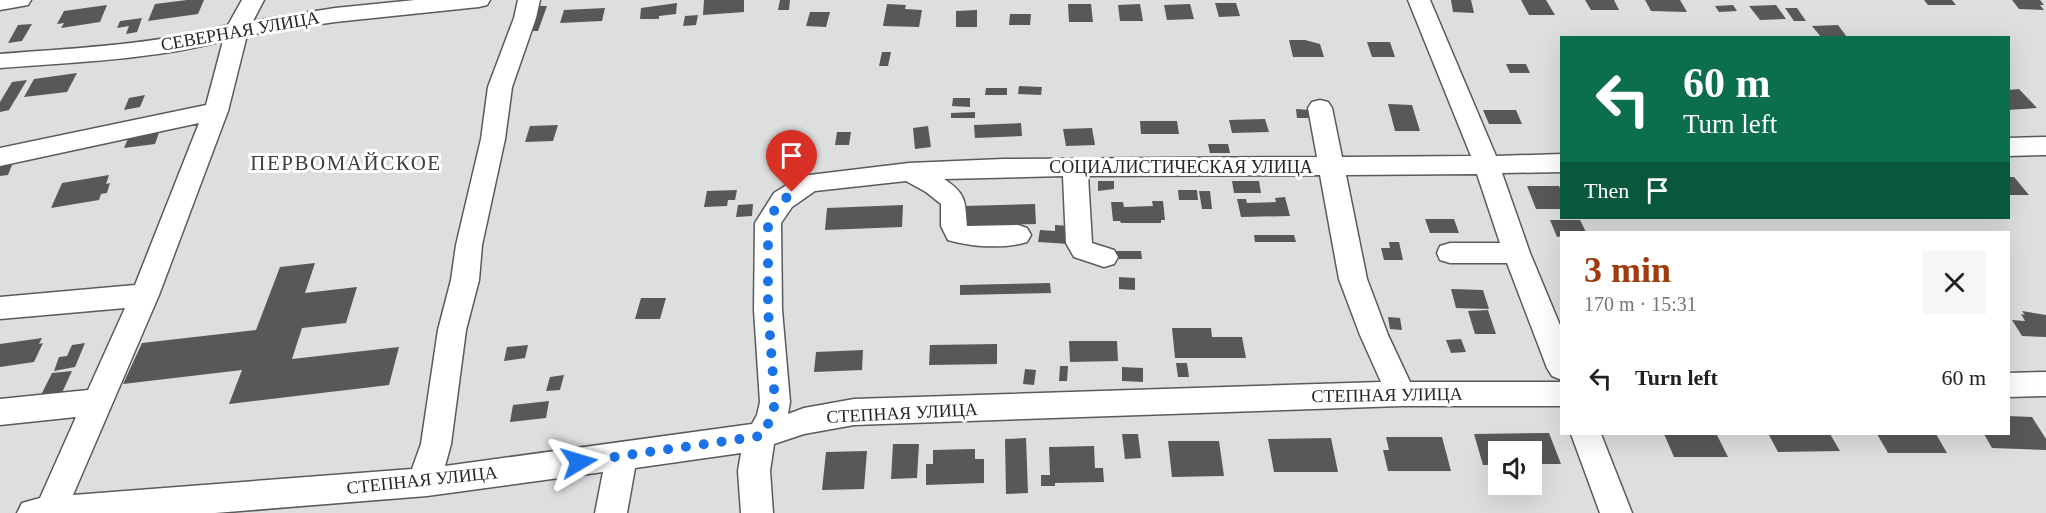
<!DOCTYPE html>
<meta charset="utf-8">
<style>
:root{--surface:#fff;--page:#f6f6f6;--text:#202124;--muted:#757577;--accent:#a03b0e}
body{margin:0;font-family:"Times New Roman",serif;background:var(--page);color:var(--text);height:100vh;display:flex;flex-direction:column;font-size:22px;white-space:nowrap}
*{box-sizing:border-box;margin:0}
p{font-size:20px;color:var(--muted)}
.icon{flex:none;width:33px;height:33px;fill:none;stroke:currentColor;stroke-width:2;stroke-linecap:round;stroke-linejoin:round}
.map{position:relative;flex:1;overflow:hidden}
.drawer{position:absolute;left:1560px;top:231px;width:450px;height:204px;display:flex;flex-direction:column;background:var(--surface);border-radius:0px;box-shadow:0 6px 24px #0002}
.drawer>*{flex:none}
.guide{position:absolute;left:1560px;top:36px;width:450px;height:183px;border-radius:0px;box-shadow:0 6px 24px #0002;background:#0b6e4f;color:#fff;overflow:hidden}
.buttons{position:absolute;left:1488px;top:441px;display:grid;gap:12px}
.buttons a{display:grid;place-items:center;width:54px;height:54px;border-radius:0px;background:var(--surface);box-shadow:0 6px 24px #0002;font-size:30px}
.pin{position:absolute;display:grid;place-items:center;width:51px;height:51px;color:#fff;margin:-62px -26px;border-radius:50% 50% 50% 0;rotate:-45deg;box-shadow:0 0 6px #0007}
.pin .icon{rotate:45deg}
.me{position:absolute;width:66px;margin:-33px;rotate:83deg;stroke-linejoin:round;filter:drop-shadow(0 0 4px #0008)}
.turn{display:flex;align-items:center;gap:21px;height:126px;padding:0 24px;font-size:27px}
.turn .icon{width:78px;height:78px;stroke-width:2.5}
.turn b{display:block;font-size:42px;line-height:51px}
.then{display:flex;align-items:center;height:57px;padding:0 24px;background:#0003;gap:12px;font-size:22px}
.round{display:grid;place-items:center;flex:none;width:63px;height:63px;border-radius:0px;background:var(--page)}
.summary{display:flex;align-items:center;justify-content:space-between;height:102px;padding:0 24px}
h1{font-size:36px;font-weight:700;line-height:45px;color:var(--accent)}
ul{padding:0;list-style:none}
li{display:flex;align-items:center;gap:18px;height:90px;padding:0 24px}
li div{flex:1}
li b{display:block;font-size:22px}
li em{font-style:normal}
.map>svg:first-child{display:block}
.building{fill:#58585a}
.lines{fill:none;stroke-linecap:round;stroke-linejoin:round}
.minor-casing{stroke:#595a5b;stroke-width:3}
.minor{fill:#fff;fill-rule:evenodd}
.route{stroke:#1a73e8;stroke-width:10;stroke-dasharray:0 18}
.labels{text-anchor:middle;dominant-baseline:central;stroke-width:6;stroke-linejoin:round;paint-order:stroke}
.street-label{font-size:18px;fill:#252626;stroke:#fff}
.quarter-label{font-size:21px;letter-spacing:1.5px;fill:#3e3e3f;stroke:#fff}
</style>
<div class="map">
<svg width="2046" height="513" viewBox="0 0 2046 513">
<rect width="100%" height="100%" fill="#dddee0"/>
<path class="building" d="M187 0H204L198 14 148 21 155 4Z
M704 0H744V12L703 15Z
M780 0H790L789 10H778Z
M1451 0H1471L1474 13 1453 12Z
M1521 0H1546L1555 15H1529Z
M1585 0H1614L1619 10H1591Z
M1645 0H1680L1687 12 1651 11Z
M1924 0H1952L1956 5H1928Z
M2012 0H2040L2044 5H2040L2044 10 2019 9Z
M677 3 676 14 659 16V19H640L641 8Z
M1215 3H1236L1240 16 1219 17Z
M887 4 906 5 905 9 922 10 919 27 883 26Z
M1068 4H1091L1093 22H1069Z
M1140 4 1143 21H1120L1118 5Z
M1190 4 1194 19 1167 20 1164 5Z
M107 5 100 22 61 28 64 23 57 24 64 11Z
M1733 5 1737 11 1719 12 1715 6Z
M1776 5 1786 19 1760 20 1749 6Z
M538 6H547L538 31H528Z
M605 8 602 21 560 23 564 10Z
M1785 8H1797L1806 21H1794Z
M977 10V27H956V11Z
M810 12H830L826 27 806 26Z
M1010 14H1031L1030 25H1009Z
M698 15 696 25 683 26 685 16Z
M142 18 137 32 126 34 129 26 117 28 120 21Z
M32 24 22 41 8 43 18 25Z
M1838 25 1847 37H1821L1812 26Z
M1289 40H1305L1320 44 1324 57H1293Z
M1367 42H1390L1395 57H1372Z
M882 52H891L888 66H879Z
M1506 64H1526L1530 73H1510Z
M77 73 67 92 24 97 34 79Z
M27 80 9 110 0 112V102L12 82Z
M1019 86 1042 87 1041 95 1018 94Z
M986 88H1007V95H985Z
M2019 89 2037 108 2008 110V90Z
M145 95 140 107 124 110 129 98Z
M953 98H970V107L952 106Z
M1388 104 1412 105 1420 131H1395Z
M1296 109 1311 110 1312 118H1297Z
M1483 110H1516L1522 124H1489Z
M975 112V118H951V113Z
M1265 119 1269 132 1232 133 1229 120Z
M1140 121H1177L1179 134H1141Z
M1021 123 1022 136 975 138 974 125Z
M558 125 553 141 525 142 530 126Z
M928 126 931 147 915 149 913 128Z
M1092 128 1095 145 1066 146 1063 129Z
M160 130 155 144 124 148 130 134Z
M837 132H851L849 145H835Z
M1208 144H1228L1230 153H1210Z
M14 160 8 175 0 176V162Z
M109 175 106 184 110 183 107 193 101 194 99 200 51 208 62 183Z
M2008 177H2014L2029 195H2008Z
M1098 181H1114V189L1098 191Z
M1232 181H1259L1261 193H1234Z
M1527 186H1559L1562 192V209H1536Z
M737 190 735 200H728L727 206 704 207 707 191Z
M1178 190H1197L1198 200H1179Z
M1199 191H1210L1212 209H1202Z
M1285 197 1290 216 1241 217 1237 199H1246L1247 203 1276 202 1275 198Z
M1152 201H1163L1165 220H1161V223H1121L1120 221H1113L1111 202H1123L1124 207 1153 206Z
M753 204 752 216 736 217 738 205Z
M1035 204 1036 224 963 226V206Z
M903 205 902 227 825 230 827 208Z
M1425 219H1454L1459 233H1430Z
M1550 220H1580L1586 232H1562V236L1557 237Z
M1055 225 1070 226 1069 244 1038 242 1040 230 1055 231Z
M1254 235H1294L1296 242H1255Z
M1389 242H1399L1403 260H1384L1381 248H1390Z
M1116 251H1141L1142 259H1116Z
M315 263 305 293 357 287 346 323 302 328 292 359 399 347 389 385 229 404 242 370 123 384 142 343 256 330 280 267Z
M1119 277 1135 278V290L1119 289Z
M1050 283 1051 293 960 295V285Z
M1451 289 1483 290 1489 309 1456 308Z
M641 298H666L660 319H635Z
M1488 310 1496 334H1475L1468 311Z
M2022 311 2046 315V337L2022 336 2012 320 2025 321 2021 314 2025 315Z
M1388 317 1400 318 1402 330 1390 329Z
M1172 328H1211L1212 337H1242L1246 358H1175Z
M42 338 39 344 43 343 34 362 0 367V344Z
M1461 339 1466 352 1451 353 1446 340Z
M1069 341H1117L1118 361 1070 362Z
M85 343 75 367 54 371 59 357 67 356 72 345Z
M997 344V364L929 365 930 345Z
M528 345 525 358 504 361 507 347Z
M863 350 862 370 814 372 816 352Z
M1176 363H1187L1189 377H1178Z
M1060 366H1068L1067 381H1059Z
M1122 367 1143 368V382L1122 381Z
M1025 369 1036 370 1034 385 1023 384Z
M72 371 61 395 40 397 52 373Z
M564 375 560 390 546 391 550 377Z
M549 401 546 418 510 422 513 405Z
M2008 416 2032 417 2046 439V450L1992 448 1984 434H2008Z
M1549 433 1561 464H1532V452H1498V465H1483L1474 434Z
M1122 434H1138L1141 458 1125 459Z
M1664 434 1717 435 1728 457H1674Z
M1777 434H1830L1840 451 1778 452 1769 435Z
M1877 434H1936L1947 453H1888Z
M1386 437H1442L1451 471H1388L1383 450H1389Z
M1026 438 1028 493 1006 494 1005 439Z
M1331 438 1338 472H1274L1268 439Z
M1168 441H1219L1224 476 1172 477Z
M893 444H919L917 478 891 479Z
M1094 446 1095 468H1103L1104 482 1055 483V486H1041V475H1050L1049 447Z
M975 449V459H984V483L926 485V464H933V450Z
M867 451 864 489 822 490 826 452Z"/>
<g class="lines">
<defs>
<path id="minor" d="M0 0H31L28 5 0 10Z
M242 0H264L253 21 335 8 415 0H490L487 5 479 7 335 22 247 35 228 111 159 295 73 495 412 469 421 444 438 330 451 280 456 245 481 139 488 87 514 18 518 0H540L536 18 512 87 505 139 482 245 479 280 466 330 451 444 445 466 752 424 757 415 760 402 754 310 755 223 774 193 801 176 909 163 1003 159 1317 157 1308 108 1312 102 1320 100 1328 102 1332 108 1342 157 1471 156 1408 0H1430L1496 156 1562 154V172L1502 173 1530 253 1562 330V380L1552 376 1547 368 1507 263H1450L1440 260 1437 253 1440 246 1450 243H1500L1477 174 1346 175 1367 279 1388 335 1410 382H1562V406H1401L854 425 804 434 774 444 770 471 773 513H741L738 471 741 453 635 468 627 513H595L603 472 427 496 215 513H17L22 503 40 498 76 417 0 425V399L88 390 125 308 0 319V297L135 285 199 123 0 166V148L206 105 223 41C151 60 74 62 0 68V54C76 48 154 45 228 25ZM1320 175 1339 279 1360 335 1381 382 854 399 804 408 788 414 790 402 782 310 781 223 792 207 815 191 906 181 926 192 941 204V226L948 240C972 247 1003 249 1027 242L1031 235 1027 228 1018 225 967 226C965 202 967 194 944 179L1063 176 1066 243 1074 257 1104 267 1114 264 1118 257 1114 250 1092 243 1088 176Z
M2046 137V155L2008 156V138Z
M2046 372V396L2008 397V373Z
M1571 434H1601L1632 513H1600Z"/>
</defs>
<use href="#minor" class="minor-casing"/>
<use href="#minor" class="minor"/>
</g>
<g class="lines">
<path class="route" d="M579 462 761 436 772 417 775 402 768 310V224L775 209 792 192"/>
</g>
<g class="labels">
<g class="street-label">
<text transform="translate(240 31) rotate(-10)">СЕВЕРНАЯ УЛИЦА</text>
<text x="1181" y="167">СОЦИАЛИСТИЧЕСКАЯ УЛИЦА</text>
<text transform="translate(1387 395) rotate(-1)">СТЕПНАЯ УЛИЦА</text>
<text transform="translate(902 413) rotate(-3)">СТЕПНАЯ УЛИЦА</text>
<text transform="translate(422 480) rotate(-6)">СТЕПНАЯ УЛИЦА</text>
</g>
<g class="quarter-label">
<text x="346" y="163">ПЕРВОМАЙСКОЕ</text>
</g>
</g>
</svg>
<div class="buttons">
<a><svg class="icon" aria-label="sound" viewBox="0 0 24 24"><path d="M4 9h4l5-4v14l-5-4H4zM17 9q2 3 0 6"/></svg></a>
</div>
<div class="pin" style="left:792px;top:192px;background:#d93025"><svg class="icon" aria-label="arrive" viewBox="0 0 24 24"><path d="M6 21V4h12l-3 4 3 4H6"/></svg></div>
<svg class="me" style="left:579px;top:462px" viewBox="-20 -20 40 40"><path d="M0-17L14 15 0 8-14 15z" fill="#1a73e8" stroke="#fff" stroke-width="4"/></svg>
<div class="guide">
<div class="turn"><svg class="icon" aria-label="left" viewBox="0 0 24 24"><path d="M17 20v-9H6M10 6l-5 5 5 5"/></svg><div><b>60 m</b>Turn left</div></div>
<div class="then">Then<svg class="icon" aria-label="arrive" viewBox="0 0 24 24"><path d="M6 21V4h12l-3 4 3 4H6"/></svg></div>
</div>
<section class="drawer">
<div class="summary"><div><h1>3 min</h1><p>170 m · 15:31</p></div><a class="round"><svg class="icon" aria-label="close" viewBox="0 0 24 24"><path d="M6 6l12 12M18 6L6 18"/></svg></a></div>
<ul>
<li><svg class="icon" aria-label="left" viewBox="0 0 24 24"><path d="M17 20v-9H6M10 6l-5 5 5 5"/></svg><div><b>Turn left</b></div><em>60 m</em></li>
</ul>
</section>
</div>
